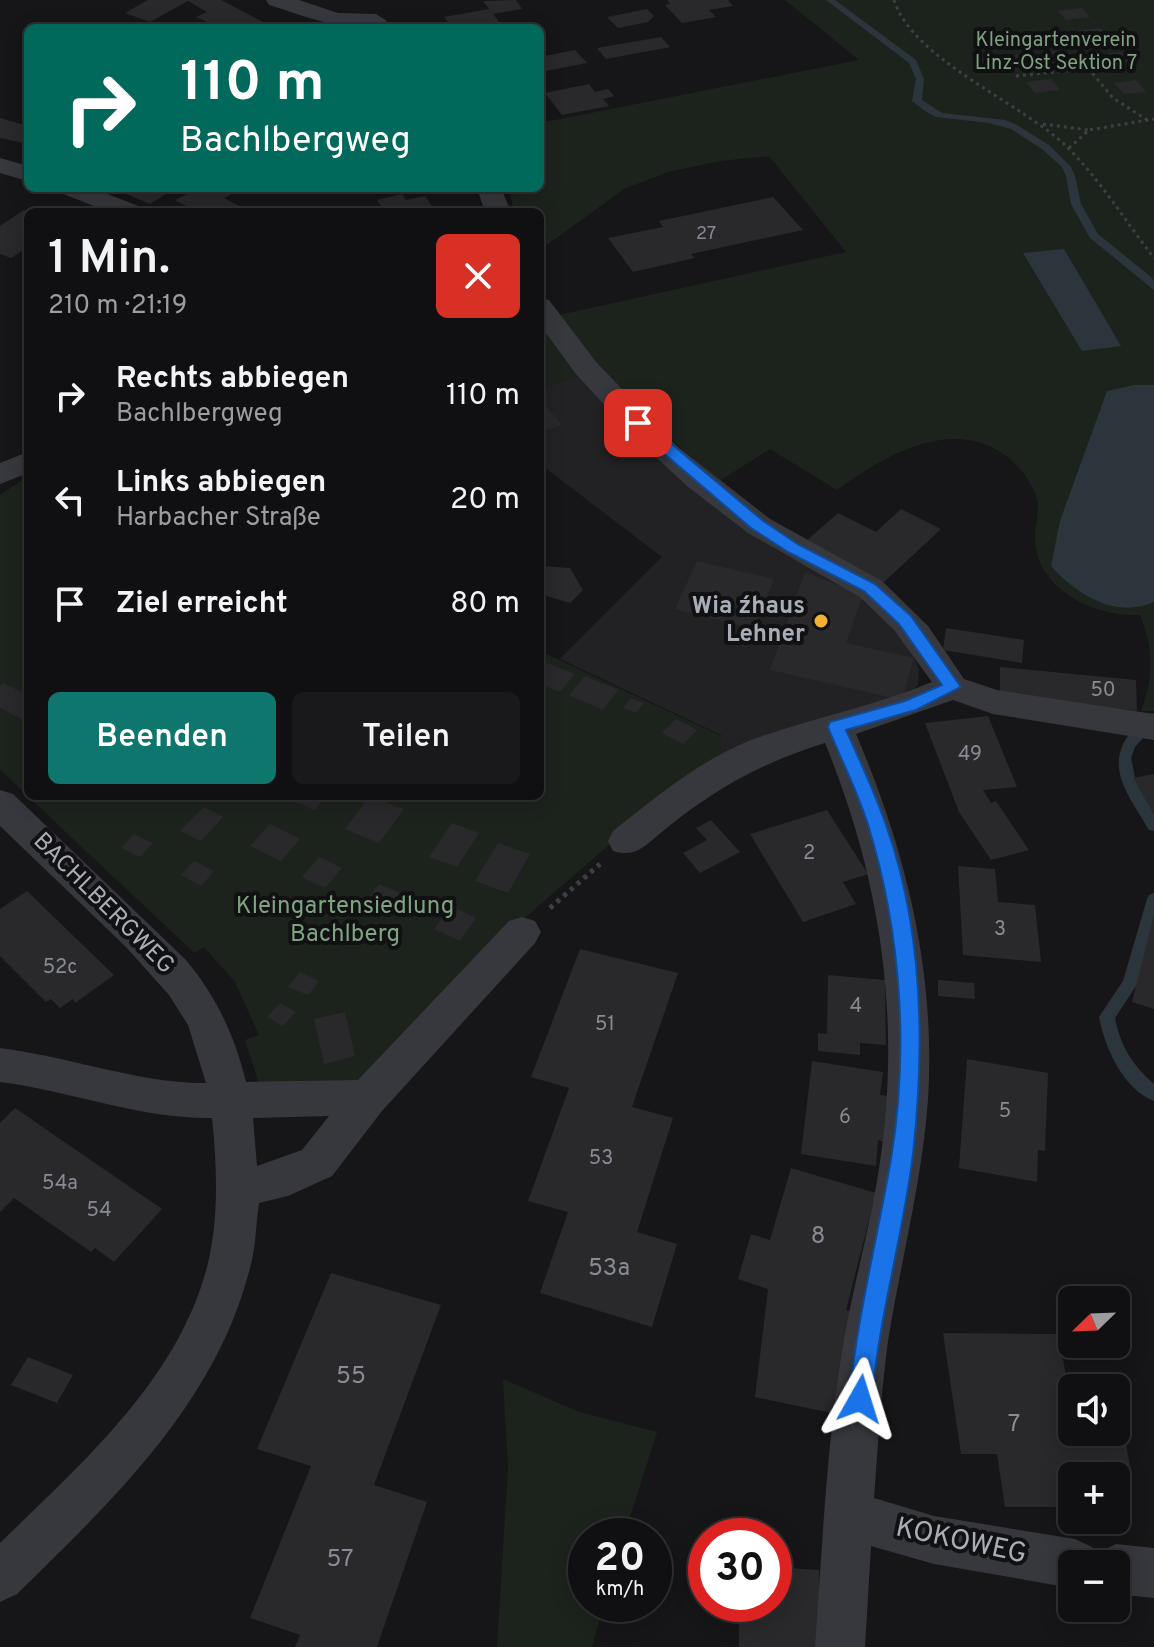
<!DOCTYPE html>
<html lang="de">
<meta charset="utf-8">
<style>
:root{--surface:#101012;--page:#19191b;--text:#f1f3f6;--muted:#9c9d9f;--line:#303032;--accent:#0f766e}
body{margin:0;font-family:Overpass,sans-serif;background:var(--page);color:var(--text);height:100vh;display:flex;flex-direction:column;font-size:30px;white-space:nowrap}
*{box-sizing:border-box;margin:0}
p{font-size:26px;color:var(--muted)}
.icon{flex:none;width:44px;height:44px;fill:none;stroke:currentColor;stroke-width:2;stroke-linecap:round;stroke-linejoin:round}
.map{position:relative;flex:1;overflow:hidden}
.side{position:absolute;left:24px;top:208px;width:520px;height:592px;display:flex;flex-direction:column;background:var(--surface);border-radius:12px;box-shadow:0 4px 20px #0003,0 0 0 2px var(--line)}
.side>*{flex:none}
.banner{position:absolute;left:24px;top:24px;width:520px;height:168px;border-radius:12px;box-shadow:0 4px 20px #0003,0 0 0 2px var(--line);background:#00695c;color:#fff;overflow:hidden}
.needle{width:52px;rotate:247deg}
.fabs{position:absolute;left:1058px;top:1286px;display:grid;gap:16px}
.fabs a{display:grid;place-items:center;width:72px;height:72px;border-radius:12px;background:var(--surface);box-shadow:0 4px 20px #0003,0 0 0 2px var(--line);font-size:40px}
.speed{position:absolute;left:568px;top:1518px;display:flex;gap:16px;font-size:40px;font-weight:700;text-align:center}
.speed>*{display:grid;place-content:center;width:104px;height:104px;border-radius:50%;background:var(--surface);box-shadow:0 4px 20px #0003,0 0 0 2px var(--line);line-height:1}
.speed small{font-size:20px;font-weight:400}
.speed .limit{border:12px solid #d22;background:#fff;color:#111}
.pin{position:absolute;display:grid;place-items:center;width:68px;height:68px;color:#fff;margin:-34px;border-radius:16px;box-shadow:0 4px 12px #0006}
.me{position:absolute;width:88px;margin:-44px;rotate:6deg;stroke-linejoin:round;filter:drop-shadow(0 0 6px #0008)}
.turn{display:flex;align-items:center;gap:28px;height:168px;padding:0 24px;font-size:36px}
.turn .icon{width:104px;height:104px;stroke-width:2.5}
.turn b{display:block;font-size:56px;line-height:68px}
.round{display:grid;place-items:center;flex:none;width:84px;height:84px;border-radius:12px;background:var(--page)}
.overview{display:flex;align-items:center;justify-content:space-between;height:136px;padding:0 24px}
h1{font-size:48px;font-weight:600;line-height:60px}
.action{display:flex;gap:16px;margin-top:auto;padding:16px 24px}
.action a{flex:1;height:92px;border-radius:12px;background:var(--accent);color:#fff;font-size:32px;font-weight:600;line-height:92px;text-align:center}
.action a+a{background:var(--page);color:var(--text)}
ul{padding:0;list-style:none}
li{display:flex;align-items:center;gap:24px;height:104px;padding:0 24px}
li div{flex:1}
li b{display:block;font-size:30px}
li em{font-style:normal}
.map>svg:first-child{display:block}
.built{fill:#222225}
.green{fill:#1c231d}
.water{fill:#2c353c}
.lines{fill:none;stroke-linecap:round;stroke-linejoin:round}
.stream{fill:#2c353c;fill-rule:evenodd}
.building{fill:#29292c}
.path-far1{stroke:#3d3f44;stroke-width:3;stroke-dasharray:3 4;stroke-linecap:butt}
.path{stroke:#3d3f44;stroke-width:5;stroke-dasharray:4 5;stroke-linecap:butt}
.minor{fill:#37383d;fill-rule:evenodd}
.route{fill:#1a73e8;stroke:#114b97;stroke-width:2}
.poi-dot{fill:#f2b134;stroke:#111113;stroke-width:3}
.labels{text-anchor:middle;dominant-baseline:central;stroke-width:8;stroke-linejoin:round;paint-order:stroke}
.far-number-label{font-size:18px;fill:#888b94}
.far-park-label{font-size:20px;fill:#7fa381;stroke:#111113}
.number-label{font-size:20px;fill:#888b94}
.poi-label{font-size:24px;font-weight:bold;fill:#a8adb8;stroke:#111113;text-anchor:end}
.street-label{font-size:24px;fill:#a8adb8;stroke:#111113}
.park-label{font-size:24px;fill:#7fa381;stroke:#111113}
.near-number-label{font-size:24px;fill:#888b94}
.near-street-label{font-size:28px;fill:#a8adb8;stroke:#111113}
</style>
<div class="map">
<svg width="1154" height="1647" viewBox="0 0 1154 1647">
<rect width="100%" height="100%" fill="#161618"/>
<path class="built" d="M581 376 739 523 780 552 863 595 910 649 919 669 918 685 904 700 721 758V735L560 659 662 557 540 464V389Z"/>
<path class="green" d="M785 0H1154V711H1141C1154 677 1154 649 1140 615 1096 617 1039 591 1035 542 1034 528 1040 513 1037 499 1032 482 1019 465 1005 455 951 416 883 456 837 490L770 449 718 482 611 384 559 315 846 252 769 156 720 161 668 172 624 189 540 250V212H514L509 188H540V123L859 60Z
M540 323 581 376 540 389Z
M28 476V796H540V651L721 736V758L624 832 513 928 366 1081 259 1084 245 1040 259 1035 235 982 204 947 194 953C130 891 64 832 0 769V495Z
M503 1379 579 1412 657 1432 624 1536H586V1604H604L592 1647H497L508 1468Z"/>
<path class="water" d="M1064 249 1121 346 1082 351 1023 253Z
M1134 385H1154V602C1116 619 1077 595 1051 566L1060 521 1107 391Z"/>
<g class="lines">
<path class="stream" d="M826 0H835L916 60 924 79 922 100 942 113 1005 120 1017 125 1049 145 1071 167 1075 176 1081 204 1098 234 1151 277 1154 281V290L1090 238 1071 204 1066 176 1062 167 1042 149 1011 129 989 123 936 117 925 111 912 101 916 79 909 63Z
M1154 713V726L1135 747 1131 758 1136 782 1154 814V831L1149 830C1131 798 1103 768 1130 733 1136 725 1145 717 1154 713Z
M1154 893V925L1138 983 1115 1018C1120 1046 1133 1066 1154 1084V1101C1123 1089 1105 1048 1099 1017L1123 981 1147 899 1149 895Z"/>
</g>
<path class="building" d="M148 0H221L265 23 253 28H220L196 17 207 12 188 1 150 22 125 13Z
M516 0 522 9 493 14 504 28H431L449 23 444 17 489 9 483 1Z
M667 0H728L733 6 709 10 716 17 682 23 665 5 670 4Z
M1082 8 1090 17 1066 20 1058 11Z
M647 9 654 16 648 22 618 28 607 17Z
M1100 28 1110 38 1086 42 1077 31Z
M661 37 670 47 606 59 597 48Z
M575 50 587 63 540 72V57Z
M1062 50 1073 63 1054 65 1043 52Z
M1121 52 1130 61 1106 64 1097 55Z
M1023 54 1034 67 1015 70 1004 56Z
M992 58 1003 71 984 73 973 60Z
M1051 79 1060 90 1035 93 1026 82Z
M1136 80 1146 92 1124 94 1114 83Z
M589 84 595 92 608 89 614 96 603 99 609 106 562 115 545 93Z
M0 118 28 126V144L0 138Z
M125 188H170L174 189 150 204 119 191Z
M199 188H244L224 198 251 212H197L175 200Z
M402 194 406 200 425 196 436 212H385L377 200Z
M773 197 803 230 691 254 695 258 633 272 608 238 663 227 659 221Z
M24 210 28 212V247L11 258 0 254V226Z
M540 399 562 425 540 432Z
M901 509 941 529 883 583 805 542 838 513 876 532Z
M697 561 774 579 754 629 675 609Z
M540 566 570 568 583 590 570 603 540 594Z
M805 572 863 595 846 643 914 658 902 700 770 670Z
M946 628 1024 640 1022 663 943 650Z
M547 663 575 674 560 692 540 684V671Z
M1000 667 1136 680 1137 711 1000 693Z
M585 676 618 690 603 710 569 695Z
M3 683 28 695V717L24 720 0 708V686Z
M630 698 644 703 636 713 623 708Z
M988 716 1017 787 983 790 991 803 996 801 1029 850 991 860 959 812 925 723Z
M676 719 697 730 683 744 662 733Z
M1154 774V814L1133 778Z
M297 796H326L315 810 293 801Z
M370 796 404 809 379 843 345 829Z
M204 807 223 817 201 841 180 831Z
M827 810 868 874 843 882 856 904 803 922 750 834Z
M711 820 740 852 700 873 683 853 707 840 696 828Z
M452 823 479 833 457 867 429 857Z
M270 824 300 839 281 861 250 846Z
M134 834 153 843 140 857 121 848Z
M498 843 530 854 508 893 475 881Z
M319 857 342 868 325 888 302 877Z
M194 861 214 871 201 886 181 875Z
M958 866 995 869 998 902 1035 905 1041 962 963 955Z
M379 884 400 893 390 906 370 896Z
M27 891 114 975 75 1003 73 999 60 1008 51 999 46 1002 0 956V909Z
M451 906 476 918 460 941 434 929Z
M1154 915V1009L1132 1002Z
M580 949 678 973 632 1107 673 1118 637 1232 677 1244 652 1327 540 1293 568 1212 528 1201 569 1088 531 1077Z
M300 972 319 981 308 995 288 987Z
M828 975 885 980 886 1045 860 1043V1055L818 1051V1033L827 1034Z
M938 980 974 983 975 999 938 996Z
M280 1003 296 1012 283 1026 267 1017Z
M345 1012 355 1056 324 1064 314 1019Z
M967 1059 1048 1073 1045 1151 1038 1150 1037 1182 959 1168Z
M812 1061 883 1072 880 1095 888 1096 884 1142 878 1140 876 1166 801 1154Z
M15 1108 162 1209 114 1262 95 1248 91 1252 14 1198 0 1212V1123Z
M791 1168 876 1193 846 1310 859 1313 846 1416 755 1397 768 1289 738 1279 751 1234 770 1240Z
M331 1273 441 1305 374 1485 427 1502 377 1647H295L300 1635 250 1618 311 1466 257 1449Z
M943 1333 1058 1334 1072 1406V1432H1116V1417H1121L1132 1477 1072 1476V1507H1005L997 1454H961Z
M28 1357 73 1375 57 1403 11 1385Z
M774 1567 819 1570 821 1647H739V1604H774Z"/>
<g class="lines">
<path class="path-far1" d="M894 0C912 59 1023 104 1066 146 1099 178 1126 222 1154 258
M1088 68 1113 98 1149 121
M1016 76 1094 68
M1043 124 1088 130
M1069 148 1089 130 1154 119"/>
<path class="path" d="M550 908 600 864"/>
<path class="minor" d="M266 0H299L338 13 376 14 387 21C369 42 293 12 269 5Z
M0 158 28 166V181L0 173Z
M58 188H92L141 207 145 212H109L61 193Z
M477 188H501L511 212H485Z
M540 298 549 300 596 362 678 447 770 519 882 581 928 626 964 679 997 690 1154 714V740L993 714 953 700 856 734C906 851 936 972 928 1100 922 1182 901 1260 888 1341 881 1393 878 1446 874 1498L934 1516 1075 1539 1092 1547 1097 1557 1099 1552 1116 1544 1154 1548V1598L1116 1594V1564H1072V1588L934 1564 871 1546 865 1647H815C822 1551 826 1454 841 1358 850 1298 867 1240 877 1181 903 1030 883 884 825 743 758 764 711 791 657 836 642 849 633 857 613 851L608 841 613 831C655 798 700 760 751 740 811 718 873 707 932 682L894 630 860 597 748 533 687 486 629 432 576 374 540 325Z
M28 452V473L0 484V463Z
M0 790 13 794 186 960C216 996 235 1036 246 1082L358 1080 509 921 522 917 535 921 541 932 535 943 382 1111 332 1176 288 1196 259 1203C256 1223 256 1245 251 1264 218 1401 114 1499 17 1594L0 1602V1543C81 1464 180 1378 208 1263 219 1217 217 1166 212 1118 141 1119 70 1091 0 1082V1048C66 1056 142 1084 206 1083L188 1025 169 995 126 947 0 826ZM329 1116 302 1150 257 1166 253 1118Z"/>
</g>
<path class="route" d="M632 420H643L762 520 799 545 875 584 911 616 961 687 916 710 846 730C860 761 875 793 886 825 923 929 925 1046 913 1154 903 1236 879 1316 872 1399L868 1407 860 1410 852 1407 849 1399C857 1318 877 1240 891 1159 909 1051 901 933 869 828 859 794 841 760 828 727L830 722 905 701 942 685 899 624 864 591 788 552 751 528 632 426Z"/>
<circle class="poi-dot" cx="821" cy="621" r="8"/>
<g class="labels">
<g class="far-number-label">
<text x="706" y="234">27</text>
</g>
<g class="far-park-label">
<text x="1056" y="41">Kleingartenverein<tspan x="1056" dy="23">Linz-Ost Sektion 7</tspan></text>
</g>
<g class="number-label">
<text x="1103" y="691">50</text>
<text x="970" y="755">49</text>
<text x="809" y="854">2</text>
<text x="1000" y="930">3</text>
<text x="60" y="968">52c</text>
<text x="856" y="1007">4</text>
<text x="605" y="1025">51</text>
<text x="1005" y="1112">5</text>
<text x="845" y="1118">6</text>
<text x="601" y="1159">53</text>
<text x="60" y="1184">54a</text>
<text x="99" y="1211">54</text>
</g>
<g class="poi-label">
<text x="805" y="607">Wia z´haus<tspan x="805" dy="28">Lehner</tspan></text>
</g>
<g class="street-label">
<text transform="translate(103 904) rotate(45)">BACHLBERGWEG</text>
</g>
<g class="park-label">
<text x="345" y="907">Kleingartensiedlung<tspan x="345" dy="28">Bachlberg</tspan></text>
</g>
<g class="near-number-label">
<text x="818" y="1237">8</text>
<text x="609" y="1269">53a</text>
<text x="351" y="1377">55</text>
<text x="1014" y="1425">7</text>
<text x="340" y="1560">57</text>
</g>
<g class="near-street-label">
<text transform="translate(961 1542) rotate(12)">KOKOWEG</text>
</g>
</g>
</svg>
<div class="fabs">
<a><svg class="needle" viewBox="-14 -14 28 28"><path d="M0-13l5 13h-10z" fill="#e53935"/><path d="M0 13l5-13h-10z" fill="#9c9d9f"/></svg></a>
<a><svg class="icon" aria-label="sound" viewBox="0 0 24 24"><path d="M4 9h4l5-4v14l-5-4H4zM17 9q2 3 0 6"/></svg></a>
<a>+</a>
<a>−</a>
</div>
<div class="speed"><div>20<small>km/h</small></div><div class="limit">30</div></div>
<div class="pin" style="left:638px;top:423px;background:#d93025"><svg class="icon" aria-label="arrive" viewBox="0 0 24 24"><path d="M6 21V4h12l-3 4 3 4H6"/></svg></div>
<svg class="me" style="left:860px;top:1399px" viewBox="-20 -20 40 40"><path d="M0-17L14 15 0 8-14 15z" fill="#1a73e8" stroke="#fff" stroke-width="4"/></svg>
<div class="banner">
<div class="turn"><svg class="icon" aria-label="right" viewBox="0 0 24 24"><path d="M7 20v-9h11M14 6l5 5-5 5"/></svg><div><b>110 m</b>Bachlbergweg</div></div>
</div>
<section class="side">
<div class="overview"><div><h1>1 Min.</h1><p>210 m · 21:19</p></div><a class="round" style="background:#d93025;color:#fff"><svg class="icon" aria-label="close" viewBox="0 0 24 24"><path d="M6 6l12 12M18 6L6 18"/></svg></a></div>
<ul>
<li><svg class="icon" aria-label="right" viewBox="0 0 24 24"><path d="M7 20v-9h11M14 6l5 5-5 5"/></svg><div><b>Rechts abbiegen</b><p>Bachlbergweg</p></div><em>110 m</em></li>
<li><svg class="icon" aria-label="left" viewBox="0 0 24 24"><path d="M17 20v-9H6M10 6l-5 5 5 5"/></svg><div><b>Links abbiegen</b><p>Harbacher Straße</p></div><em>20 m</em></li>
<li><svg class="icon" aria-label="arrive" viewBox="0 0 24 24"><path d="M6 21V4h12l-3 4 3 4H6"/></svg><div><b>Ziel erreicht</b></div><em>80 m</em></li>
</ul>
<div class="action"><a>Beenden</a><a>Teilen</a></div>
</section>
</div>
